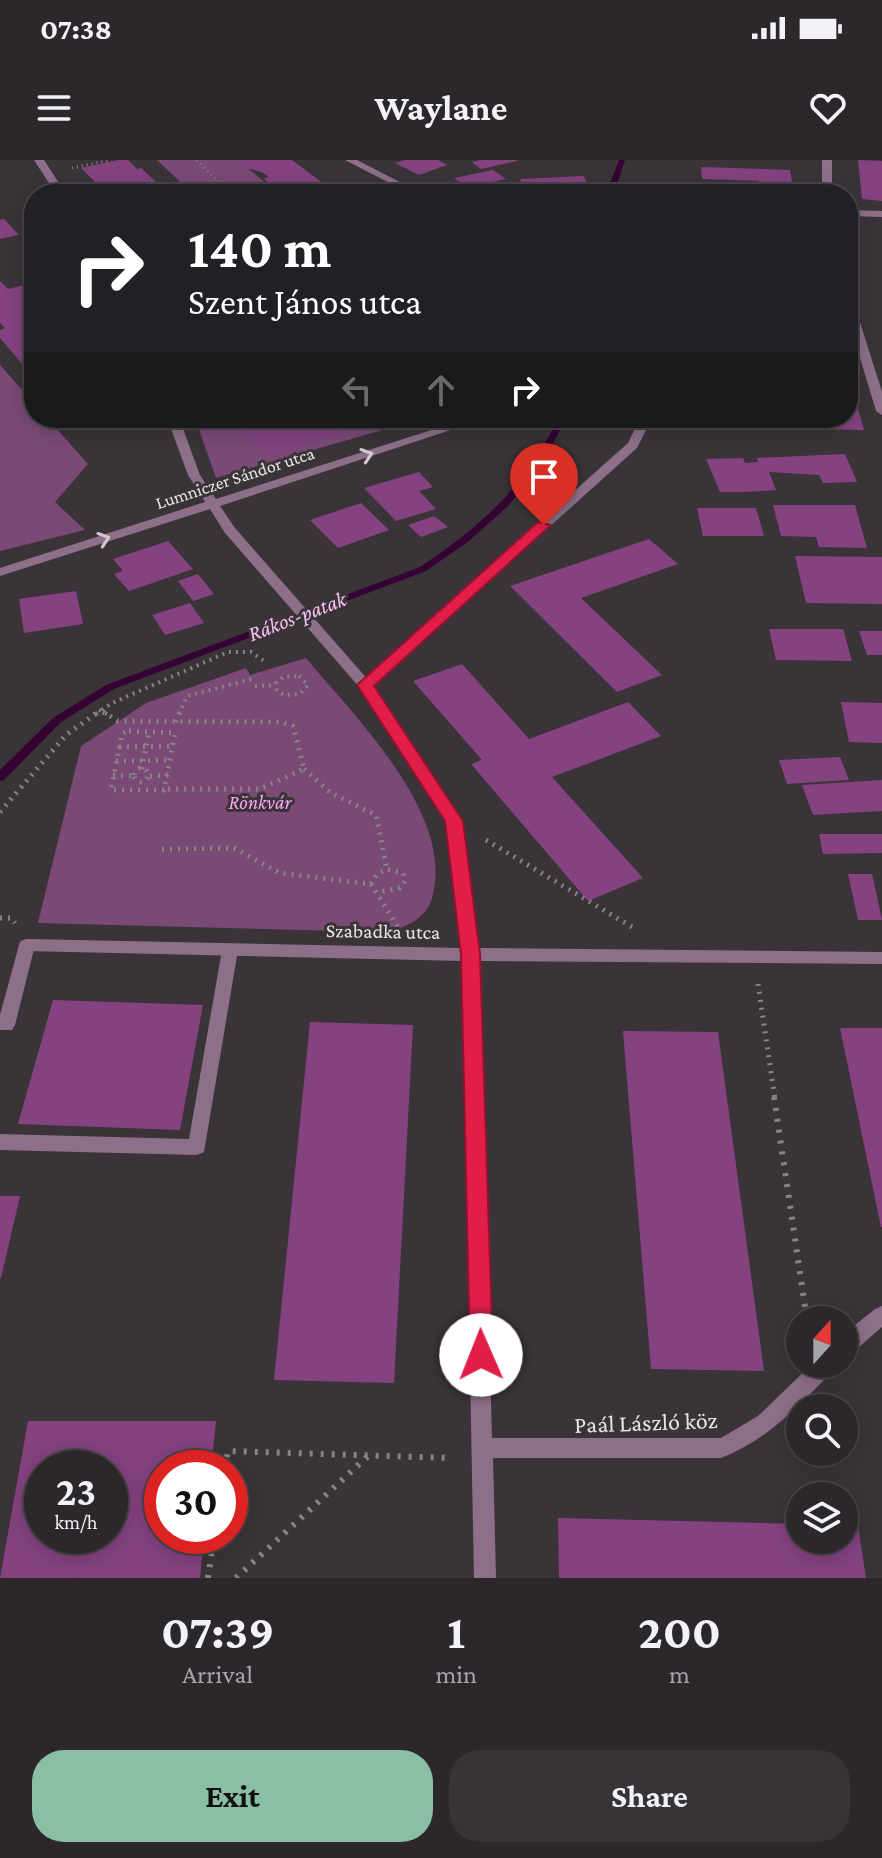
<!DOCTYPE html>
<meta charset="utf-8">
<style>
:root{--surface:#2c272b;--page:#383337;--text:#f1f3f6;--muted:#a6a5a9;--line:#484447;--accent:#8abfa5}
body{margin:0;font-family:"Crimson Pro",serif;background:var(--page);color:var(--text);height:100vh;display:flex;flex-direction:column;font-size:30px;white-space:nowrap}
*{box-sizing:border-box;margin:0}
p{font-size:26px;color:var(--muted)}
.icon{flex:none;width:44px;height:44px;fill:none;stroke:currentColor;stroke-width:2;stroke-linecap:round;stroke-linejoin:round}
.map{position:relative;height:1418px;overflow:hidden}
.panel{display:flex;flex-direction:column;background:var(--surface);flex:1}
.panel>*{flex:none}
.hud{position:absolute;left:24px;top:24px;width:834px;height:244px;border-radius:32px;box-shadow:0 4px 20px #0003,0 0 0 2px var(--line);background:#202124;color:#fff;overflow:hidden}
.needle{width:52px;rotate:21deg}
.tools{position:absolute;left:786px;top:1146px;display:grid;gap:16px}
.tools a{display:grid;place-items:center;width:72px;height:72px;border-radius:50%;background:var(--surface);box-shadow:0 4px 20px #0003,0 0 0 2px var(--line);font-size:40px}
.speed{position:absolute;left:24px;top:1290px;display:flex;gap:16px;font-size:40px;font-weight:700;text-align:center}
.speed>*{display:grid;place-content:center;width:104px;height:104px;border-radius:50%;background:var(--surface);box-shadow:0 4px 20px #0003,0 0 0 2px var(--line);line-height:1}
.speed small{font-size:20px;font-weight:400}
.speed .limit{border:12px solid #d22;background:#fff;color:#111}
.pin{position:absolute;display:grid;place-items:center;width:68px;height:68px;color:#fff;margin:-82px -34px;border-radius:50% 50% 50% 0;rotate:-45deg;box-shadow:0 0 8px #0007}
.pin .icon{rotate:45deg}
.me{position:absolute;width:88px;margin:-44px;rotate:359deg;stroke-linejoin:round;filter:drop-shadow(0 0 6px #0008)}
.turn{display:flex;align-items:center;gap:28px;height:168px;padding:0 32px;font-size:36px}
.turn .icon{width:104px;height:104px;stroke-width:2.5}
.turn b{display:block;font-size:56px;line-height:68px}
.lanes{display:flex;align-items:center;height:76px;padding:0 32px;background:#0003;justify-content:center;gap:40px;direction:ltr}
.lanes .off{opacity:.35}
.eta{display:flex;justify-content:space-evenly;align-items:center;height:136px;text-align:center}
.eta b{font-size:48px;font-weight:700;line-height:56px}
.button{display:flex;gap:16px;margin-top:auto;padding:16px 32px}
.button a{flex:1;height:92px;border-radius:32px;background:var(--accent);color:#111;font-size:32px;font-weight:700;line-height:92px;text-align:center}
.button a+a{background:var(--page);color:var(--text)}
.status{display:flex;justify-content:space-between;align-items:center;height:56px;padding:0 40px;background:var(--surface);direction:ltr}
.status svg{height:22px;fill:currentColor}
header{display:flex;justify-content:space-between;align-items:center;height:104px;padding:0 32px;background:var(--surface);font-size:36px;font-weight:700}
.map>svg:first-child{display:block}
.green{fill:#7a4976}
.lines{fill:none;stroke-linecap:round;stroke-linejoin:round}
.stream{fill:#340333;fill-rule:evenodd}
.building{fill:#844281;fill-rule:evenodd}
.path-far3{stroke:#888387;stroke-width:3;stroke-dasharray:1 4;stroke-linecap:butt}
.path-far2{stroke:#888387;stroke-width:4;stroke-dasharray:2 5;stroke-linecap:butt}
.path-far1{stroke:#888387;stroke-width:5;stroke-dasharray:2 6;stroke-linecap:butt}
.path{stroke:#888387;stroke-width:6;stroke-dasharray:3 8;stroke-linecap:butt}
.lane{fill:#8d6f8a;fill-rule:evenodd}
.street{fill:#8d6f8a;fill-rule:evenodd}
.oneway{stroke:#d1c8d0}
.route{fill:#e11d48;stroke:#92132f;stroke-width:2}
.labels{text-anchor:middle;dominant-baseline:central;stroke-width:6;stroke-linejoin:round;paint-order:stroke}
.far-street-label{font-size:18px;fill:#e8e5e8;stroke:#3a3439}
.park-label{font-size:20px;font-style:italic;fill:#fea2f8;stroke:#3a3439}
.street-label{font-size:20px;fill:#e8e5e8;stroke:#3a3439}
.water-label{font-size:22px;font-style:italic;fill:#f8c0f3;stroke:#3a3439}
.near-street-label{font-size:24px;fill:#e8e5e8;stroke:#3a3439}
</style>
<div class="status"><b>07:38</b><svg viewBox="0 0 49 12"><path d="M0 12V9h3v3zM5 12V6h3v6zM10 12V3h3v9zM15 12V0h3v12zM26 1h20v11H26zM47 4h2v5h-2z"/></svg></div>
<header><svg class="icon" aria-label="menu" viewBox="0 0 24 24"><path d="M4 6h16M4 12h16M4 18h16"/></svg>Waylane<svg class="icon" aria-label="heart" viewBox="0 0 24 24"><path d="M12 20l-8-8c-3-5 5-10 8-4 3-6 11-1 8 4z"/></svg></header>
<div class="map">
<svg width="882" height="1418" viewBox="0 0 882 1418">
<rect width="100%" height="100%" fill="#3a3439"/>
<path class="green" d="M157 0H237L280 34H193Z
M0 205 34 243V258H47L88 304 55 342 85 370 0 391Z
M195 258H424L216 318Z
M306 498C354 556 456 655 432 738 426 760 401 771 379 772L38 763 81 586 146 543 246 508 250 515Z"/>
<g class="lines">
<path class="stream" d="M619 0H625L614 34H606Z
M558 258H566L543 303 508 346 469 381 426 411 114 529 61 562 4 620 0 621V610L53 558 106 525 420 407C480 367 527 325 558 258Z"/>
</g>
<path class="building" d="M118 0H128L137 9 141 8 169 34H115L110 29 104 31 81 8Z
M236 0H292L332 30 349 27 357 34H281L263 18 269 17 262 12 245 8Z
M405 0H438L447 5 419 15 395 3Z
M481 0H517V1L481 9 472 2Z
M858 0 882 1V41L862 39Z
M701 7 790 10 794 33 749 34 748 25H759V21L702 19Z
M493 10 506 19 467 28 454 18Z
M584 16 588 26 548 28 549 31 525 32 520 19Z
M4 59 19 75 0 79V60Z
M0 121 8 129 24 125 34 136V202L23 205 0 178V170L5 168 0 163Z
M848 227H852L864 270 806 269 803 258H848Z
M230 258H362L368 263 268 295Z
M845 294 857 322 823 323 819 315 769 312 776 330 744 332H720L706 299 743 298 745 303 758 302 757 298Z
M419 312 433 327 419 331 436 349 396 361 364 328Z
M361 343 389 370 338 388 310 360Z
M773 345H855L867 388 819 387 816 377 781 376Z
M697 348H756L764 376H703Z
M434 356 448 367 421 377 408 365Z
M649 379 678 404 581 438 662 515 617 532 510 426Z
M168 381 193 409 129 431 114 414 123 411 113 399Z
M795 396 882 397V444L806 443Z
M198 414 214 434 193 441 178 421Z
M76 431 83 464 24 473 19 439Z
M190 443 204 463 165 475 152 455Z
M769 469H843L852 501 776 500Z
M859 471H882V495H867Z
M462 504 529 579 628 542 661 576 552 617 643 718 588 741 471 604 482 600 413 521Z
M841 542 882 543V583L849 582Z
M840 597 849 620 787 624 779 600Z
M882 620V651L813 655 802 625Z
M819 674H882V693L823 694Z
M848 714H872L882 760H858Z
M53 840 203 845 180 970 18 964Z
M310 862 413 865 394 1223 274 1220Z
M840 868H882V1067H881Z
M623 871 718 872 764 1211 651 1209Z
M0 1036H20L1 1118H0Z
M28 1261H216L211 1308H162V1376H204L200 1418H0ZM42 1308H110V1376H42Z
M558 1358 800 1364V1380H844V1365H858L866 1418H559Z"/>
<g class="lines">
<path class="path-far3" d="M197 0 230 34
M72 8 111 0"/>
<path class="path-far2" d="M299 516 308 525 300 534 284 535 277 530 276 523 283 517Z
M255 526 276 525
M99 550 107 554
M96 554 112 543 228 492H251L267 503
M179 554 187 536 256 518"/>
<path class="path-far1" d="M103 552 118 561 281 562 293 566 304 609 260 629H165
M176 562 180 552
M129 571 175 573 164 630H111L122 574Z
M119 587 173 586
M116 601 171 600
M134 615a7 7 0 1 1 14 0a7 7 0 1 1-14 0Z
M142 609 149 571
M304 609 331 633 376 655 387 709
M113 615 131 616
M150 616 169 615
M0 652 66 575 98 552
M486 680 632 767
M162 689 234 688 280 713 371 724 398 767
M371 724 377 714 387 709 403 713 405 721 400 728 379 732
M0 758H11L15 763
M758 824 775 939"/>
<path class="path" d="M774 937 807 1160
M225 1308 228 1291 451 1298
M208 1418 214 1376
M236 1418 368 1296"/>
<path class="lane" d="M640 258H652L637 288 370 528H360L358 525 360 522 628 283Z
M27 779 33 781 35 785 15 865 12 870H0V855L19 785 21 781Z
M230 784 236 786 238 790 204 992 197 995 0 990V974L189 979 222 790 224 786Z"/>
<path class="street" d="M34 0H44L66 34H56Z
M345 0H357L423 34H411Z
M822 0H832V34H822Z
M848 50 882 51V57L848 56Z
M848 137 853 140 882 232V255L876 251 848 158Z
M167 258H179L200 315 216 339 469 258H487L220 346 235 368 370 522 462 661 478 788 882 792V804L479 801 492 1278H721L758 1256 812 1204H836L833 1211C798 1246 768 1280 721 1298H493L496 1418H474L462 801 27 791 21 789 19 785 21 781 27 779 461 788 446 661 360 528 225 373 210 349 0 416V408L205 342 188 315Z
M882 1146V1167L851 1194 844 1196V1174L875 1149Z"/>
</g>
<defs><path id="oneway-chevron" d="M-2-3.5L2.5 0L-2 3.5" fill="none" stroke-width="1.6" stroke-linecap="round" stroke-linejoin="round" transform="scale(2)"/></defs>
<g class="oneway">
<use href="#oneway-chevron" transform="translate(367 295) rotate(-18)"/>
<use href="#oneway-chevron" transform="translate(104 379) rotate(-18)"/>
</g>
<path class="route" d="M538 362 551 365 374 526 463 661 480 794 493 1195 490 1203 481 1206 473 1203 470 1195 461 794 445 661 357 525Z"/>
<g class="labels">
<g class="far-street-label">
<text transform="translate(235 318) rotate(-18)">Lumniczer Sándor utca</text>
</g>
<g class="park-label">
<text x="260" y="642">Rönkvár</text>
</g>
<g class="street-label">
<text transform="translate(383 771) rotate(1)">Szabadka utca</text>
</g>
<g class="water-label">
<text transform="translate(297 456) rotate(-21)">Rákos-patak</text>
</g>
<g class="near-street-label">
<text transform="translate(646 1262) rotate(-2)">Paál László köz</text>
</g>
</g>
</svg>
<div class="tools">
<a><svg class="needle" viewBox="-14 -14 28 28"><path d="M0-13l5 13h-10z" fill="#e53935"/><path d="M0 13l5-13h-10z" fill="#a6a5a9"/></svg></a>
<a><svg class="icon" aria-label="search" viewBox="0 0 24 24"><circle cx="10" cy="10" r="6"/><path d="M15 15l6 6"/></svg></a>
<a><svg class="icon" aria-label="layers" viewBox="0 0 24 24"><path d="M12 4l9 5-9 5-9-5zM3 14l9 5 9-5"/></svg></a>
</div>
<div class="speed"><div>23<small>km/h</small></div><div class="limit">30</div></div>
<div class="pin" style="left:544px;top:365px;background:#d93025"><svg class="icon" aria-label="arrive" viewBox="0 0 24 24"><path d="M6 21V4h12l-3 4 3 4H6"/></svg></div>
<svg class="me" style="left:481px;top:1195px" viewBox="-20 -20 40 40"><circle r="19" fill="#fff"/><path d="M0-13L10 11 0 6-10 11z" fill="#e11d48"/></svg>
<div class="hud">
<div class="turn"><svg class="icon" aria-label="right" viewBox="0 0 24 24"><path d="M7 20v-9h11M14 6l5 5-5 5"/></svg><div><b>140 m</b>Szent János utca</div></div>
<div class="lanes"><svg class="icon off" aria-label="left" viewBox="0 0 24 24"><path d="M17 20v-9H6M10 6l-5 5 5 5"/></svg><svg class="icon off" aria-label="ahead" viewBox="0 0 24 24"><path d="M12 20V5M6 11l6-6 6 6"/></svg><svg class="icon" aria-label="right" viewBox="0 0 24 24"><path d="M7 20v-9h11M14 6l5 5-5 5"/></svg></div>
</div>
</div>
<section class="panel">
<div class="eta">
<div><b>07:39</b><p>Arrival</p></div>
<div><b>1</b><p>min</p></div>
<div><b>200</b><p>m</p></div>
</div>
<div class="button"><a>Exit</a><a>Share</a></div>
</section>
